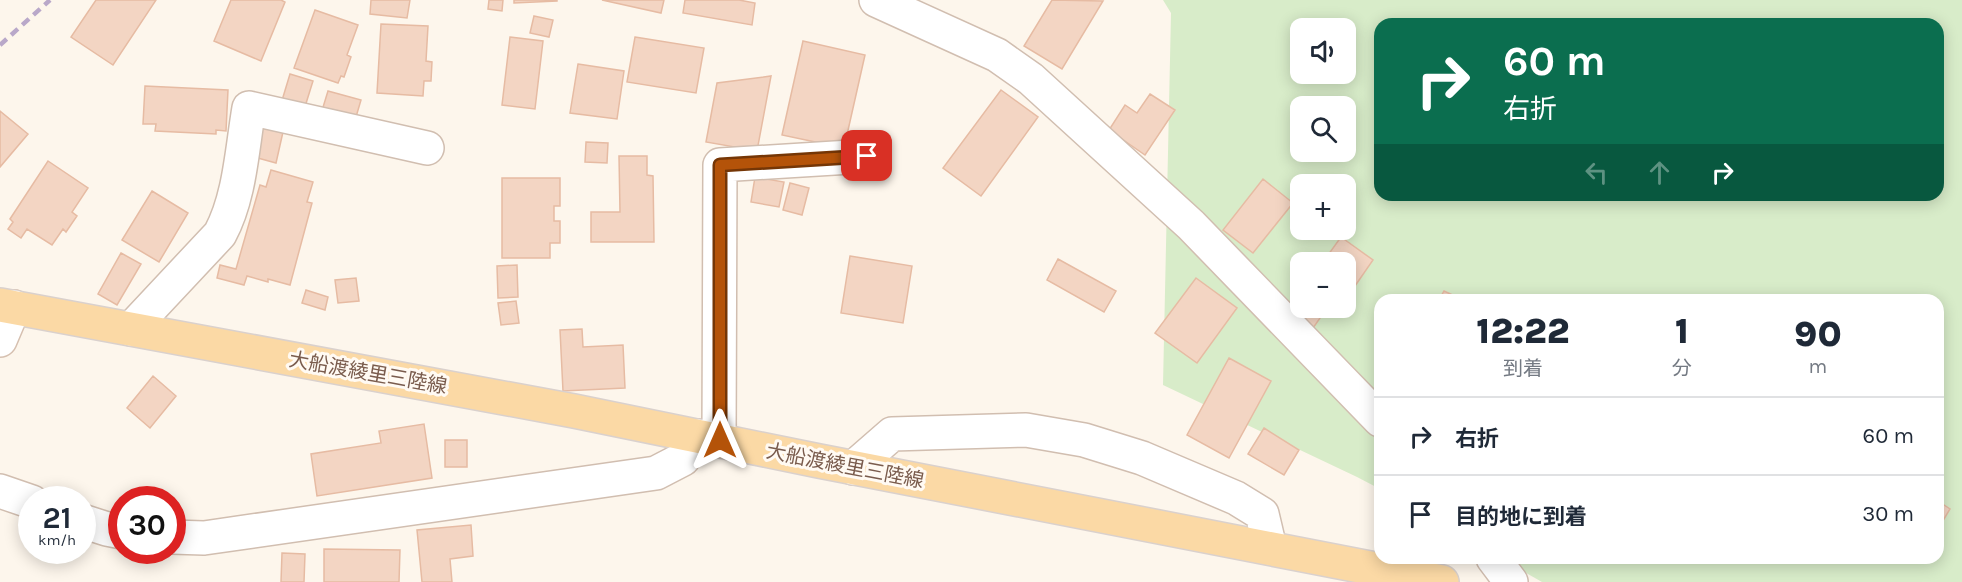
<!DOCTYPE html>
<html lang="ja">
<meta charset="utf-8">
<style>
:root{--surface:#fff;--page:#f6f6f7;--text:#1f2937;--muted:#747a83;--line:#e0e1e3}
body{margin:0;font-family:Karla,"Noto Sans JP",sans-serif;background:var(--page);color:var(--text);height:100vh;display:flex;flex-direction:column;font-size:22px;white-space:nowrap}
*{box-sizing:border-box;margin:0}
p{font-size:20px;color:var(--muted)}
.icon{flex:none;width:33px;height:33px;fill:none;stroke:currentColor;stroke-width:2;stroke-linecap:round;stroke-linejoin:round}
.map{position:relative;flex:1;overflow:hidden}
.side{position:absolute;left:1374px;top:294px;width:570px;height:270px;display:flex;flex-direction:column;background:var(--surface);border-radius:18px;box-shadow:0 3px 15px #0003}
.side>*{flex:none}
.guide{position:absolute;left:1374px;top:18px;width:570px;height:183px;border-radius:18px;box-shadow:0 3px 15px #0003;background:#0b6e4f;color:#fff;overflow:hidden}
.fabs{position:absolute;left:1290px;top:18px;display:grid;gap:12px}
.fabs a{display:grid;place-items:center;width:66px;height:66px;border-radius:12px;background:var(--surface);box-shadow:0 3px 15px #0003;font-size:30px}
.speed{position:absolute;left:18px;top:486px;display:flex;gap:12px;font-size:30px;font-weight:700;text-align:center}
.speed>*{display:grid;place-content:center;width:78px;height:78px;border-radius:50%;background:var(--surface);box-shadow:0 3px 15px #0003;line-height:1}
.speed small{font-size:15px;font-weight:400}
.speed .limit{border:9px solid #d22;background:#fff;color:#111}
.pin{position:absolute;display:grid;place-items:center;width:51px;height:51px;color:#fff;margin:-26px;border-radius:12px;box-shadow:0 3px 9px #0006}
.me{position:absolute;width:66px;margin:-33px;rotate:0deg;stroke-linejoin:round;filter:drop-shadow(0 0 4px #0008)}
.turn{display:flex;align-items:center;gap:21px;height:126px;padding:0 30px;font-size:27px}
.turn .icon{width:78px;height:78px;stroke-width:2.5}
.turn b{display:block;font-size:42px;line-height:51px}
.lanes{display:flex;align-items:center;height:57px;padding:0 30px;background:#0003;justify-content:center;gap:30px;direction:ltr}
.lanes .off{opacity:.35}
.eta{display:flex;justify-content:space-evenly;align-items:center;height:102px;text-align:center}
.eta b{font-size:36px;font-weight:800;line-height:42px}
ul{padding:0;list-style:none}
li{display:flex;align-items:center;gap:18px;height:78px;padding:0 30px;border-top:2px solid var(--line)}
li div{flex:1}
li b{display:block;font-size:22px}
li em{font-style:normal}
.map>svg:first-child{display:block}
.green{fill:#d8ecc9;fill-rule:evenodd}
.building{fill:#f3d5c3;stroke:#e6bba3;stroke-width:1.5}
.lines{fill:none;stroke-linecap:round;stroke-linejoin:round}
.street-casing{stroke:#d1beb0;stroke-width:36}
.secondary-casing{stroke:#d6c0b0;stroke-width:36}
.primary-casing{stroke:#dad1cd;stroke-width:36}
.street{stroke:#fff;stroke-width:33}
.secondary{stroke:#fff;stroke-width:33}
.primary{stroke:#fbd9a5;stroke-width:33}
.rail{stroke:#b9a8c9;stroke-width:4.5;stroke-dasharray:9 6;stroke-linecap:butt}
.route-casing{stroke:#753606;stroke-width:15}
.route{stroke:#b45309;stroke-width:10}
.labels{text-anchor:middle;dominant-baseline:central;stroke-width:6;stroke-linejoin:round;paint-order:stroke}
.street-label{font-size:20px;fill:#7a5c4d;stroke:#fffaf3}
</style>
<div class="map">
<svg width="1962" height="582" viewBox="0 0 1962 582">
<rect width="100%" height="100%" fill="#fdf6ec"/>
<path class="green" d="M1163 0H1962V582H1542L1500 558H1938V300H1380V489L1357 477 1163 385 1171 13ZM1380 24H1938V195H1380ZM1300 28H1346V74H1300ZM1300 106H1346V152H1300ZM1300 184H1346V230H1300ZM1300 262H1346V308H1300Z"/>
<path class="building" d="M96 0H156L113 65 71 37Z
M231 0H281L285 2 261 61 214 41Z
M371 0H410L407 18 370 14Z
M489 0H503L502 11 488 9Z
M514 0H557V1L514 3Z
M602 0H664L661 13Z
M685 0H739L755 3 752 25 683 13Z
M1052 0 1103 1 1062 69 1024 46Z
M315 10 358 25 347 55 351 57 344 77 341 76 338 83 294 68Z
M534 16 553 20 549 37 530 33Z
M381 24 428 26 426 61 432 62 431 81H424L423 96 377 93Z
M510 37 543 41 535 109 502 105Z
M635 37 704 48 696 93 627 82Z
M803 41 865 55 844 148 782 135Z
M578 64 624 71 617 119 570 113Z
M290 74 313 81 303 113 280 107Z
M771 76 757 151 706 142 717 83Z
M145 86 228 90 226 131 216 130V134L155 131 156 124H143Z
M1001 90 1038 117 981 196 943 168Z
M328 91 361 100 353 127 320 117Z
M1150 94 1175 110 1145 155 1109 130 1125 105 1137 113Z
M0 111 28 134 0 167Z
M261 126 283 132 276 163 254 157Z
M586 142 608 143 607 163 585 162Z
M619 156H647V175L653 176 654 242H591V212H620Z
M48 161 88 188 72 212 77 216 66 232 63 229 52 245 27 229 21 238 8 229 13 222 10 219Z
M271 170 313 182 307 202 312 203 290 285 268 279V282L247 276 244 285 217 278 220 265 236 269 260 185 266 187Z
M755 177 784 182 779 207 751 202Z
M502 178H560V206H554V221H560V243H550V258H502Z
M1263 179 1293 203 1253 253 1223 230Z
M790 183 809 188 802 215 783 210Z
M152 191 188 213 159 262 122 240Z
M1341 237 1373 260 1346 299V262H1323Z
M121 253 141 264 117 305 98 294Z
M850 256 912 266 903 323 841 313Z
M1058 259 1116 291 1104 312 1047 280Z
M517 265 518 297 498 298 497 266Z
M356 278 359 301 338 303 335 280Z
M1196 278 1237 308 1197 363 1155 333Z
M306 290 328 297 325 310 302 303Z
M1444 291 1463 300H1439Z
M1300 295V308H1327L1311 331 1287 315Z
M516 301 519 323 501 325 498 303Z
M582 329 583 347 623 345 625 388 563 391 560 330Z
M1229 358 1271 381 1229 458 1187 435Z
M153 376 176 396 150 428 127 408Z
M424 424 432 478 317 496 311 454 381 443 379 431Z
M1264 428 1299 450 1284 475 1248 454Z
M445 440H467V467H445Z
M1938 501 1950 509 1938 529Z
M471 525 473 556 450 559 452 582H422L417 530Z
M324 549 400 550 399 582H324Z
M282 553 305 554 304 582H281Z"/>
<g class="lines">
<defs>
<path id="street" d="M876 0 997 55 1031 79 1191 225 1380 420
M131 329 220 234C240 197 242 149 249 108L427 148
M719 440 720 165 867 156
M853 468 892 434 1026 430 1084 440 1142 458 1236 498 1262 514 1270 548
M0 491 32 502
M82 521 107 529 122 532
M172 537 204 538 656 473 683 459 699 436
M1493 558 1511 582"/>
<path id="secondary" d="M0 340 14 307"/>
<path id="primary" d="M0 305 574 411 819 461 1442 582"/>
</defs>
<use href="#street" class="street-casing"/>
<use href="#secondary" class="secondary-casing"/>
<use href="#primary" class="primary-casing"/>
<use href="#street" class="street"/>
<use href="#secondary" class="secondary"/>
<use href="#primary" class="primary"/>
<path class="rail" d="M0 45 50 0"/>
</g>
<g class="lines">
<defs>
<path id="route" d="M720 440V165L867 156"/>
</defs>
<use href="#route" class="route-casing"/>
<use href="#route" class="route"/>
</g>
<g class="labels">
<g class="street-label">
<text transform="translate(368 373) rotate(10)">大船渡綾里三陸線</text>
<text transform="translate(845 466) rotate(11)">大船渡綾里三陸線</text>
</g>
</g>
</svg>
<div class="fabs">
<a><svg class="icon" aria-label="sound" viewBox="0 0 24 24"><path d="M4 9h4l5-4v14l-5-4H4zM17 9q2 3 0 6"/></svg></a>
<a><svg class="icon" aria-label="search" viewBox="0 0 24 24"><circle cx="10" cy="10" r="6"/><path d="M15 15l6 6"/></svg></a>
<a>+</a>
<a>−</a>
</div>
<div class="speed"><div>21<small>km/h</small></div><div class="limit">30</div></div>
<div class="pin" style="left:867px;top:156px;background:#d93025"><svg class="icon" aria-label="arrive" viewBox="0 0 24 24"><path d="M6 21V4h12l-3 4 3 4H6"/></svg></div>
<svg class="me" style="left:720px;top:440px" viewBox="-20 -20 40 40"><path d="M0-17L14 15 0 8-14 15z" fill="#b45309" stroke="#fff" stroke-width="4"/></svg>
<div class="guide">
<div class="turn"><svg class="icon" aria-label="right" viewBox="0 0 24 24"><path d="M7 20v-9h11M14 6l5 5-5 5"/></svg><div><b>60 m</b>右折</div></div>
<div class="lanes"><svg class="icon off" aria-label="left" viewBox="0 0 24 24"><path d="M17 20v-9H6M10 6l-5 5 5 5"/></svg><svg class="icon off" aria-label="ahead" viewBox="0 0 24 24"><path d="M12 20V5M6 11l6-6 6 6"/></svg><svg class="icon" aria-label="right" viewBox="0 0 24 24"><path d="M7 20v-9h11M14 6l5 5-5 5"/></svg></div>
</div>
<section class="side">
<div class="eta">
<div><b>12:22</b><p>到着</p></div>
<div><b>1</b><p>分</p></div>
<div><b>90</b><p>m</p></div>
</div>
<ul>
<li><svg class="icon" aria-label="right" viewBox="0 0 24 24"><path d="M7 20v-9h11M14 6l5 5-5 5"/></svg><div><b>右折</b></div><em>60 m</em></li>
<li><svg class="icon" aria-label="arrive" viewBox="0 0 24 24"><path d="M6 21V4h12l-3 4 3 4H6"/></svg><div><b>目的地に到着</b></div><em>30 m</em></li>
</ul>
</section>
</div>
